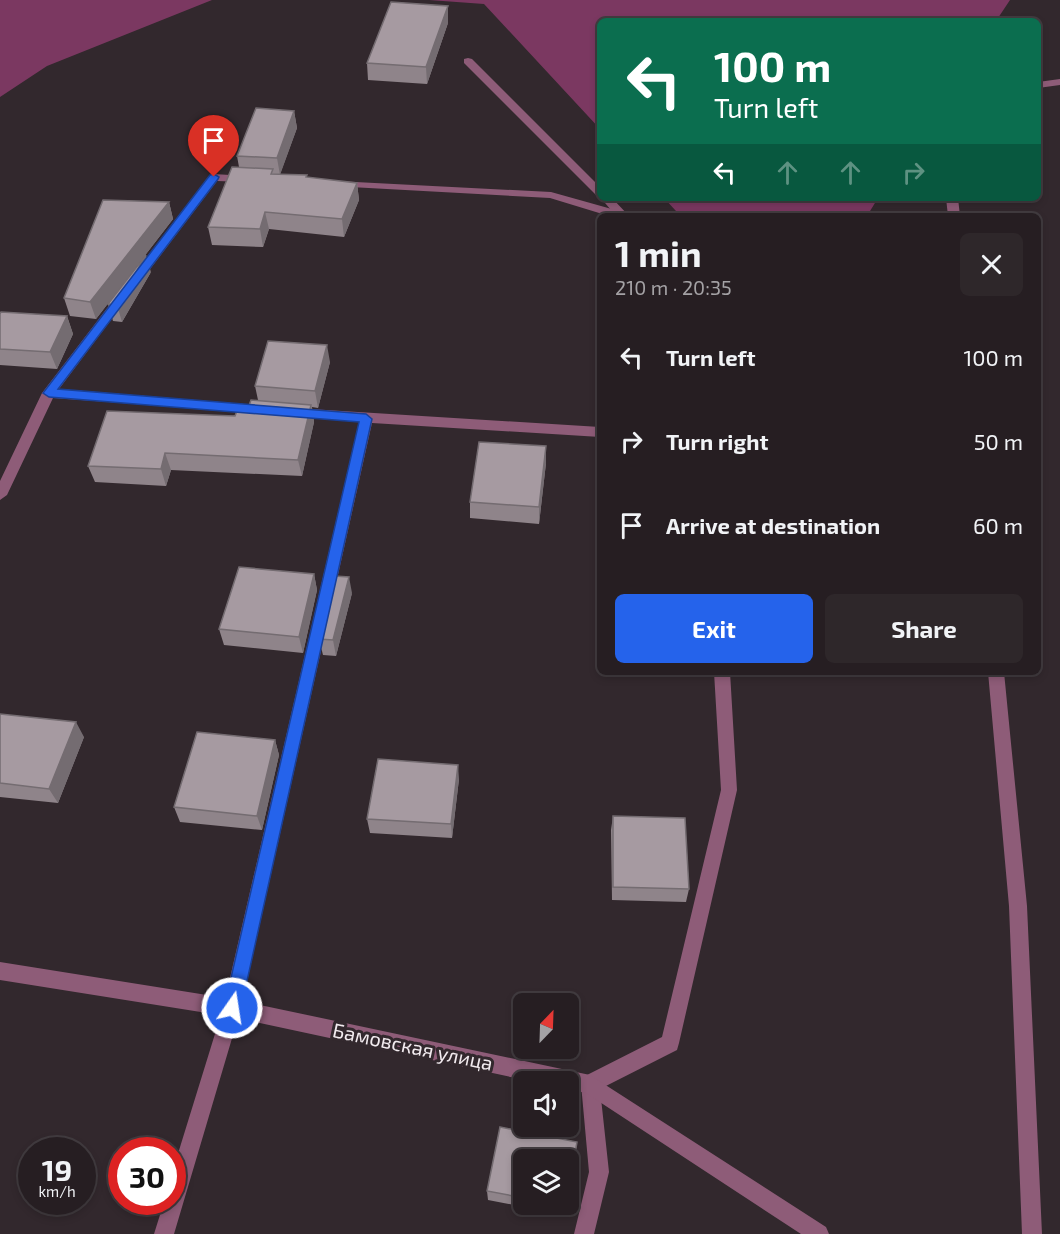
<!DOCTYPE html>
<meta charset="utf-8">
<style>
:root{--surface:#261e22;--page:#2e272a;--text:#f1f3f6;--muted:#a4a2a5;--line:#423c40;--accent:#2563eb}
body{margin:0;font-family:"Exo 2",sans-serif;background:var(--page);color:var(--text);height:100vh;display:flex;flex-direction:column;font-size:22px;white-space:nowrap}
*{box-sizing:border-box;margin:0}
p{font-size:20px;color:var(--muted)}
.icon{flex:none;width:33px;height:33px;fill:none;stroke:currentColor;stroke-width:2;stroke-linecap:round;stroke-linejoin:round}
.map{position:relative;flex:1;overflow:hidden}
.details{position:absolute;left:597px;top:213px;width:444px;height:462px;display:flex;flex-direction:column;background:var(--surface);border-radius:9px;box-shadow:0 3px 9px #0003,0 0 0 2px var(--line)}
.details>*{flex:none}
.hud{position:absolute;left:597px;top:18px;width:444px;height:183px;border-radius:9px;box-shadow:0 3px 9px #0003,0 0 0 2px var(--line);background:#0b6e4f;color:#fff;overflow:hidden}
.needle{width:39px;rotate:23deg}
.fabs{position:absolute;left:513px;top:993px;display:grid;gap:12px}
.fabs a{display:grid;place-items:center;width:66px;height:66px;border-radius:9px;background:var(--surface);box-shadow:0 3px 9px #0003,0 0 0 2px var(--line);font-size:30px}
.speed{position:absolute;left:18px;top:1137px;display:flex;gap:12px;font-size:30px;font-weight:700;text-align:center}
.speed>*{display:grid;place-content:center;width:78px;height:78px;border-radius:50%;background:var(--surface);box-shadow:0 3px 9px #0003,0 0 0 2px var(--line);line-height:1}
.speed small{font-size:15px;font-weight:400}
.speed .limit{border:9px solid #d22;background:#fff;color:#111}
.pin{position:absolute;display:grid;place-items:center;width:51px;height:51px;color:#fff;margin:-62px -26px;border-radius:50% 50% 50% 0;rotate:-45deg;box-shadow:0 0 6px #0007}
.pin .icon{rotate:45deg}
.me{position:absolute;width:66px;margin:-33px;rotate:13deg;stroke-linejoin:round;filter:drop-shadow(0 0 4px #0008)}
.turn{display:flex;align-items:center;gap:21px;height:126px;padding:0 18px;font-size:27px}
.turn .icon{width:78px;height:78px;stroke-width:2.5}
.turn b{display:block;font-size:42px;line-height:51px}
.lanes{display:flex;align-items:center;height:57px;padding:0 18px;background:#0003;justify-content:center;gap:30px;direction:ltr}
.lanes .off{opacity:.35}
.round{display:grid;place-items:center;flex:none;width:63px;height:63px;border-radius:9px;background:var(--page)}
.summary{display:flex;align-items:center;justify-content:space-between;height:102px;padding:0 18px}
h1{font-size:36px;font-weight:700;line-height:45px}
.action{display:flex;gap:12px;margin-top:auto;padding:12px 18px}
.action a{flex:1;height:69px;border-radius:9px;background:var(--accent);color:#fff;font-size:24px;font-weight:700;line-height:69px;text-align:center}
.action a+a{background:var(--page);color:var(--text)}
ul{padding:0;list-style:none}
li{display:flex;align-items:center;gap:18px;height:84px;padding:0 18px}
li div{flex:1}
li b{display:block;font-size:22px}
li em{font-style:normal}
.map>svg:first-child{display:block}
.green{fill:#7b3861}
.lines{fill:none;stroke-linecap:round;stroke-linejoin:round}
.service{fill:#8e5c78;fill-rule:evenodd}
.minor{fill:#8e5c78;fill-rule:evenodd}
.tertiary{fill:#8e5c78;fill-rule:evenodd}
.wall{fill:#8f848a}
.shaded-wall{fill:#746c71}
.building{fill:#a69aa1;stroke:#746c71;stroke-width:1.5}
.route{fill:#2563eb;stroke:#184099;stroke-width:1.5}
.labels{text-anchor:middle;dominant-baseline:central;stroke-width:6;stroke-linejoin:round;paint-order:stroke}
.near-street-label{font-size:20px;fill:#f2ebef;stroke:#32282d}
</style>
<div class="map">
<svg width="1060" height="1234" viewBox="0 0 1060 1234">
<rect width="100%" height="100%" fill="#32282d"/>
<path class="green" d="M0 0H212L47 66 0 97Z
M429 0H1010L996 21H600V129L484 4Z
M664 198H878L867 216H767L676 211Z"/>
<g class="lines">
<path class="service" d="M468 58 472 59 600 187V196L596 195 464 63V59Z
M600 197 612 198 629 216H616Z"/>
<path class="minor" d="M1060 79V85L1038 88V82Z
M214 174 246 176 252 179 246 182 217 181 141 281H133V275L210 175Z
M336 181 551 192 626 213 628 216H609L550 198 332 186V182Z
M946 198H958L960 216H948Z
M122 293 128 297 126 300 59 389 267 406 272 408 274 411 272 414 53 398 7 495 0 500V481L42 393 118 294Z
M294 408 600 427V437L372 423 241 1008 174 1234H154L164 1202H172V1173L223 1008 359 422 289 416 287 413Z
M714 672H730L737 790 679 1043 677 1050 600 1089 609 1172 594 1234H574L589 1172 581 1084 583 1077 662 1037 721 790Z
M988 672H1004L1027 906 1042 1234H1022L1009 906Z"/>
<path class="tertiary" d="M0 962 232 999 590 1075 826 1227 829 1234H801L586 1093 568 1089V1082H534L232 1017 0 980Z"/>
</g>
<path class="wall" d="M448 23 427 84 368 80 367 63Z
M294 111 297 128 280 174 357 183 359 200 344 237 269 229 263 247 212 245 208 227 239 167 237 156Z
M169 202 173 219 96 319 70 316 64 298Z
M151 272 122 322 113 321 108 304Z
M0 314 67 316 73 334 57 369 0 365Z
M330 362 318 408 312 407 314 422 302 476 171 470 166 486 95 482 88 466 247 411 258 400 255 386Z
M546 463 539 524 470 518V502Z
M314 574 317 590 303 653 224 645 219 629Z
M352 593 336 656 323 655 319 639Z
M0 714 84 737 58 803 0 797Z
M275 740 279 755 262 830 180 822 174 807Z
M459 779 452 838 370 833 367 819Z
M613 816 689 889 686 902 612 900 611 830Z
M500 1127 577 1142 568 1198V1160H524V1204H567L566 1215 488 1200 487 1191Z"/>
<path class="shaded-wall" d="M448 6V23L427 84 426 67Z
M294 111 297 128 280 175 277 158Z
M357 183 359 200 344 237 342 219Z
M169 202 173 219 96 319 90 302Z
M265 212 269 229 263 247 260 229Z
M146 255 151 272 122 322 117 305Z
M67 316 73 334 57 369 50 352Z
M327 345 330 362 318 408 315 391Z
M311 405 314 422 302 476 298 460Z
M546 446V463L539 524V507Z
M165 453 171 470 166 486 161 469Z
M314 574 317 590 303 653 299 637Z
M349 577 352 593 336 656 333 640Z
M76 722 84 737 58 803 49 789Z
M275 740 279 755 262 830 257 816Z
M458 765 459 779 452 838 451 824Z"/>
<path class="building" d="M391 2 448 6 426 67 367 63Z
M256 108 294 111 277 158 237 156Z
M232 167 273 169 271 174 307 175 306 177 357 183 342 219 265 212 260 229 208 227Z
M103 200 169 202 90 302 64 298Z
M146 255 117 305 108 304Z
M1 312 67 316 50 352 0 349V314Z
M268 341 327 345 315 391 255 386Z
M251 400 311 405 298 460 165 453 161 469 88 466 107 411 235 416 237 411H247Z
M479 442 546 446 539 507 470 502Z
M239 567 314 574 299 637 219 629Z
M334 576 349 577 333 640 319 639Z
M0 714 76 722 49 789 0 783Z
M197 732 275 740 257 816 174 807Z
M378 759 458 765 451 824 367 819Z
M613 816 685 818 689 889 613 887Z
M500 1127 577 1142 568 1194V1160H524V1198L487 1191Z
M556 1204H567V1207Z"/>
<path class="route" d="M214 174 219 177 218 179 58 389 366 414 372 419 241 1008 238 1014 232 1016 226 1014 224 1008 359 422 49 397 43 393 210 175Z"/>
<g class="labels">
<g class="near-street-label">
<text transform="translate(413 1046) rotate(12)">Бамовская улица</text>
</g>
</g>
</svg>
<div class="fabs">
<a><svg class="needle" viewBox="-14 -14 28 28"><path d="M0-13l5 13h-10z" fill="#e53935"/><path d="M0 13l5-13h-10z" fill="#a4a2a5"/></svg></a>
<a><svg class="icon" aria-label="sound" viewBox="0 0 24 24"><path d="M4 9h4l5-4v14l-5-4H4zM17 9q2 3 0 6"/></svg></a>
<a><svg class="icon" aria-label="layers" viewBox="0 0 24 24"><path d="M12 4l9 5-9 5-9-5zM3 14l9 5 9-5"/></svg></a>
</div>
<div class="speed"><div>19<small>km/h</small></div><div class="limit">30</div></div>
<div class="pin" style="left:214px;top:177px;background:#d93025"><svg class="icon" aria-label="arrive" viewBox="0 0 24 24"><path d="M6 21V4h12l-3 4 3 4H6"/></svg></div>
<svg class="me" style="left:232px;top:1008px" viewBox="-20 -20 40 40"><circle r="17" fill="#2563eb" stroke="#fff" stroke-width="3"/><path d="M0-11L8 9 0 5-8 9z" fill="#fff"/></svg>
<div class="hud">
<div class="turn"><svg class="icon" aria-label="left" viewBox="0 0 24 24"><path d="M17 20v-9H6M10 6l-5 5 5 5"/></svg><div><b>100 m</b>Turn left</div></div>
<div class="lanes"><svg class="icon" aria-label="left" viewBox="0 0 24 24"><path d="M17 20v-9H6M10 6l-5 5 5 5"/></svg><svg class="icon off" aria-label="ahead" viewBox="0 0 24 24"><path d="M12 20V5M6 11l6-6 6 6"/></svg><svg class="icon off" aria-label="ahead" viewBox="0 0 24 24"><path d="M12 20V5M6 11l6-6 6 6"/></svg><svg class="icon off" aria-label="right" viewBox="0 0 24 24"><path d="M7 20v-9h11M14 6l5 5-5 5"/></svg></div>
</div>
<section class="details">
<div class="summary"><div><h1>1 min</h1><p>210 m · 20:35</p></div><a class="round"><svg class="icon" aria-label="close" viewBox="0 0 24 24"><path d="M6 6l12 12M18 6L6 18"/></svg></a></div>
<ul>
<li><svg class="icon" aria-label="left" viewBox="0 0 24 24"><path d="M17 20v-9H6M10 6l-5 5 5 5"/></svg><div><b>Turn left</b></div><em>100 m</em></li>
<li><svg class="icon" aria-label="right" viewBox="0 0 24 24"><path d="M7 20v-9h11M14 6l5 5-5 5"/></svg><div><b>Turn right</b></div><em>50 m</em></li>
<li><svg class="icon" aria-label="arrive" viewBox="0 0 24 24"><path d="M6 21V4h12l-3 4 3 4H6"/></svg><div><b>Arrive at destination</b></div><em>60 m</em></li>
</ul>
<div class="action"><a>Exit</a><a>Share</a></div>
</section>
</div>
